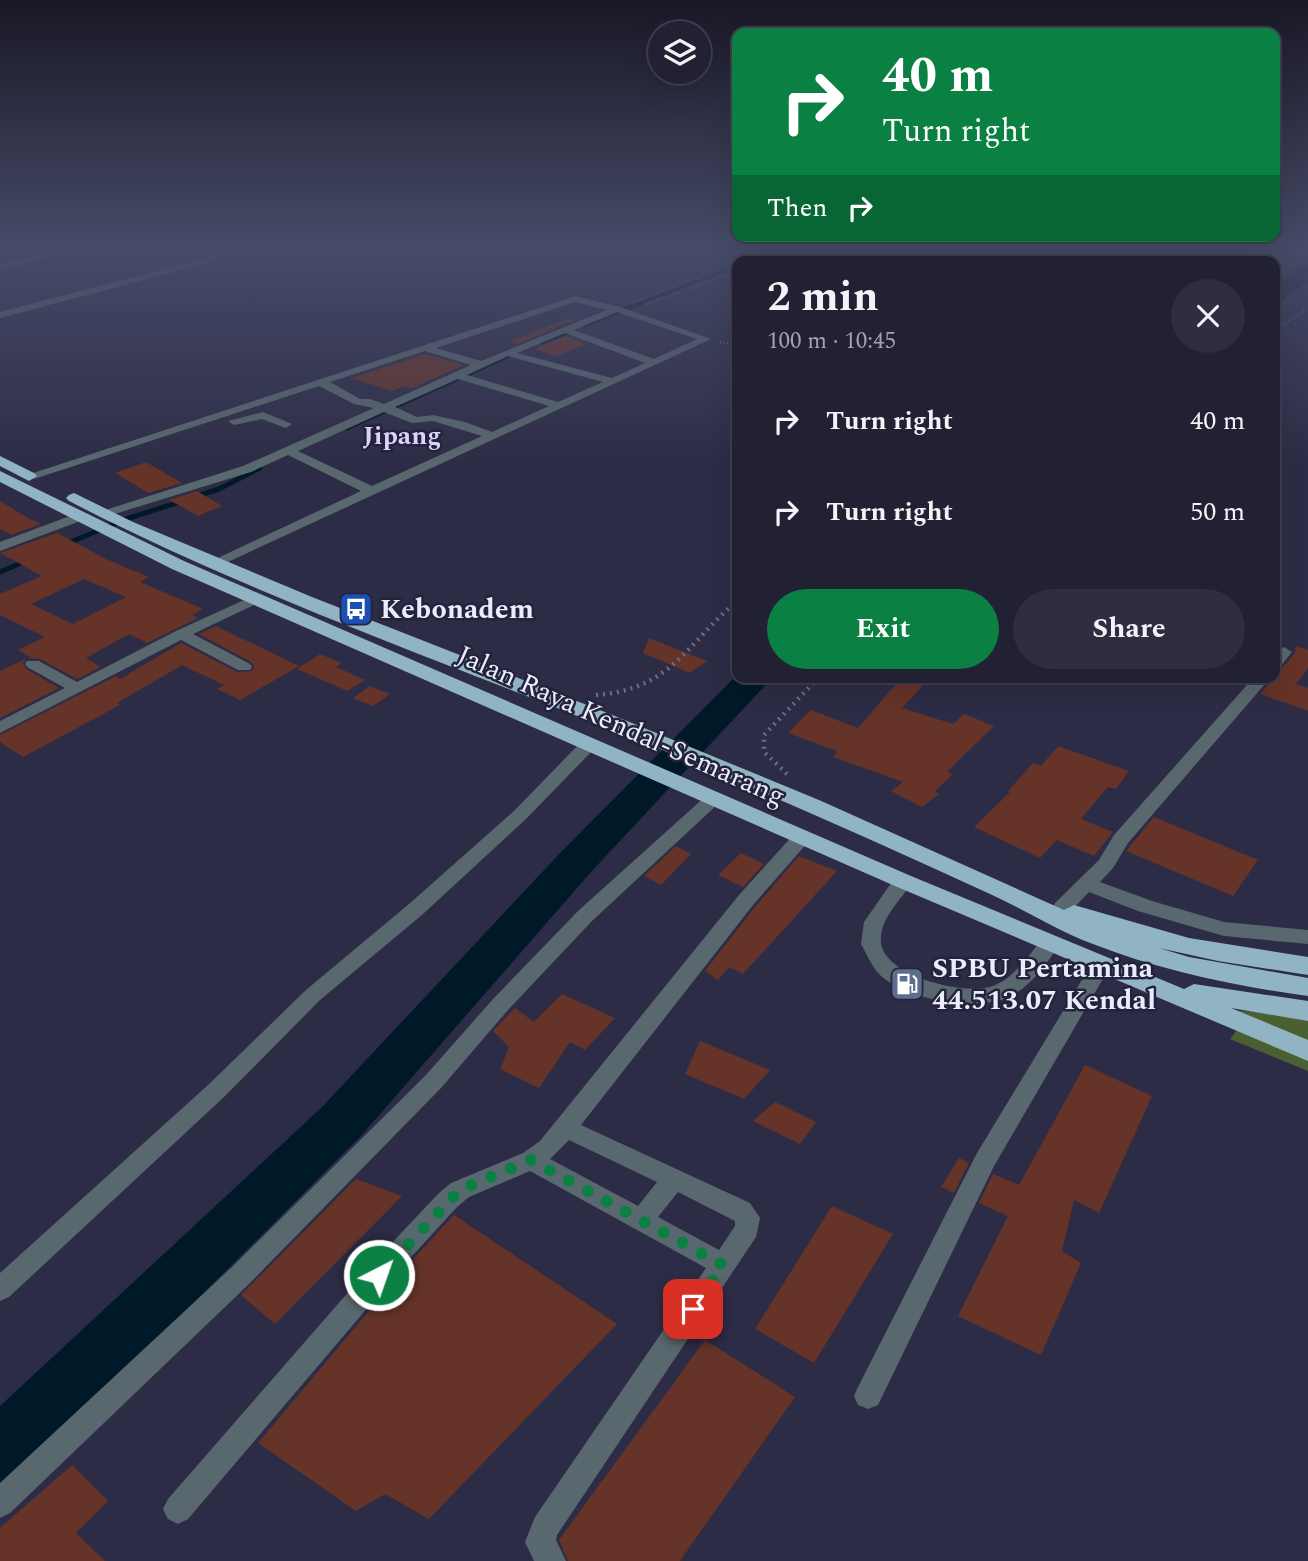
<!DOCTYPE html>
<meta charset="utf-8">
<style>
:root{--surface:#222134;--page:#2e2e40;--text:#f1f3f6;--muted:#a2a3ac;--line:#3f3e4f;--accent:#0b8043}
body{margin:0;font-family:Spectral,serif;background:var(--page);color:var(--text);height:100vh;display:flex;flex-direction:column;font-size:26px;white-space:nowrap}
*{box-sizing:border-box;margin:0}
p{font-size:23px;color:var(--muted)}
.icon{flex:none;width:38px;height:38px;fill:none;stroke:currentColor;stroke-width:2;stroke-linecap:round;stroke-linejoin:round}
.map{position:relative;flex:1;overflow:hidden}
.drawer{position:absolute;left:732px;top:256px;width:548px;height:427px;display:flex;flex-direction:column;background:var(--surface);border-radius:14px;box-shadow:0 7px 28px #0002,0 0 0 2px var(--line)}
.drawer>*{flex:none}
.top-card{position:absolute;left:732px;top:28px;width:548px;height:214px;border-radius:14px;box-shadow:0 7px 28px #0002,0 0 0 2px var(--line);background:#0b8043;color:#fff;overflow:hidden}
.tools{position:absolute;left:648px;top:21px;display:grid;gap:14px}
.tools a{display:grid;place-items:center;width:63px;height:63px;border-radius:50%;background:var(--surface);box-shadow:0 7px 28px #0002,0 0 0 2px var(--line);font-size:35px}
.pin{position:absolute;display:grid;place-items:center;width:60px;height:60px;color:#fff;margin:-30px;border-radius:14px;box-shadow:0 4px 10px #0006}
.me{position:absolute;width:77px;margin:-38px;rotate:41deg;stroke-linejoin:round;filter:drop-shadow(0 0 5px #0008)}
.turn{display:flex;align-items:center;gap:24px;height:147px;padding:0 35px;font-size:32px}
.turn .icon{width:91px;height:91px;stroke-width:2.5}
.turn b{display:block;font-size:49px;line-height:60px}
.then{display:flex;align-items:center;height:66px;padding:0 35px;background:#0003;gap:14px;font-size:26px}
.round{display:grid;place-items:center;flex:none;width:74px;height:74px;border-radius:37px;background:var(--page)}
.summary{display:flex;align-items:center;justify-content:space-between;height:119px;padding:0 35px}
h1{font-size:42px;font-weight:700;line-height:52px}
.primary-button{display:flex;gap:14px;margin-top:auto;padding:14px 35px}
.primary-button a{flex:1;height:80px;border-radius:42px;background:var(--accent);color:#fff;font-size:28px;font-weight:700;line-height:80px;text-align:center}
.primary-button a+a{background:var(--page);color:var(--text)}
ul{padding:0;list-style:none}
li{display:flex;align-items:center;gap:21px;height:91px;padding:0 35px}
li div{flex:1}
li b{display:block;font-size:26px}
li em{font-style:normal}
.map>svg:first-child{display:block}
.green{fill:#4b6032}
.lines{fill:none;stroke-linecap:round;stroke-linejoin:round}
.stream-far1{stroke:#001928;stroke-width:4.5}
.stream{stroke:#001928;stroke-width:5}
.river{fill:#001928;fill-rule:evenodd}
.building{fill:#653327;fill-rule:evenodd}
.path-far1{stroke:#6c6b82;stroke-width:2.5;stroke-dasharray:1 2.5;stroke-linecap:butt}
.path{stroke:#6c6b82;stroke-width:4.5;stroke-dasharray:2 5;stroke-linecap:butt}
.minor{fill:#59686e;fill-rule:evenodd}
.highway{fill:#91b4c5;fill-rule:evenodd}
.route{stroke:#0b8043;stroke-width:12;stroke-dasharray:0 21.6}
.labels{text-anchor:middle;dominant-baseline:central;stroke-width:5;stroke-linejoin:round;paint-order:stroke}
.far-quarter-label{font-size:26px;font-weight:bold;fill:#dbd3fe;stroke:#23233b}
.poi-label{font-size:28px;font-weight:bold;fill:#eaebfc;stroke:#23233b;text-anchor:start}
.street-label{font-size:28px;fill:#eaebfc;stroke:#23233b}
</style>
<div class="map">
<svg width="1308" height="1561" viewBox="0 0 1308 1561">
<rect width="100%" height="100%" fill="#2d2c46"/>
<path class="green" d="M1230 1010 1308 1016V1042Z
M1239 1027 1308 1055V1071L1230 1039Z"/>
<g class="lines">
<path class="stream-far1" d="M747 261 780 248
M585 325 737 265
M542 342 574 330
M408 401 515 353"/>
<path class="stream" d="M347 428 412 399
M194 497 219 489 260 468
M66 544 126 519 183 501
M0 572 26 561"/>
<path class="river" d="M1308 265V281L1282 300 1274 302V285L1300 266Z
M737 675V677H773L591 872 360 1137 23 1473 0 1483V1406L322 1107 561 852Z"/>
</g>
<path class="building" d="M570 318 575 320 517 344 510 341Z
M565 336 587 344 557 356 534 349Z
M425 354 464 365 413 388 404 386 392 391 351 378Z
M146 462 182 483 148 493 115 473Z
M197 491 222 506 198 516 169 500Z
M0 501 26 517 41 524 11 535 0 529Z
M57 533 108 560 149 577 140 582 203 609 192 615 198 618 147 643 129 634 86 658 101 667 77 679 40 659 27 658 23 663 26 669 59 688 0 718V671L30 657 18 650 45 637 0 615V594L42 576 0 553ZM84 579 126 597 73 624 31 604Z
M216 626 299 666 240 700 217 689 224 685 182 665 117 703 120 705 23 757 0 742V735L116 676 120 679 181 643 237 672 252 671 254 666 251 662 199 634Z
M649 638 707 661 690 673 643 653Z
M1296 646 1308 650V668L1296 684 1308 688V711L1260 694 1294 654Z
M320 654 342 663 336 667 365 680 347 691 297 669Z
M902 677H931L902 708 953 724 964 714 994 726 947 772 953 774 935 791 939 794 922 807 891 791 903 782 833 757 837 751 788 733 811 710 858 728Z
M370 686 390 694 373 706 353 698Z
M1058 746 1129 771 1116 789 1108 787 1081 819 1113 832 1094 856 1057 840 1040 858 974 827 1010 792 1008 791 1033 763 1041 766Z
M1154 817 1258 860 1233 896 1126 851Z
M676 846 691 854 661 885 644 876Z
M741 853 764 864 743 887 718 875Z
M799 856 837 871 743 974 729 967 718 980 705 971 755 907Z
M562 994 615 1018 585 1050 570 1042 539 1088 500 1069 509 1047 493 1031 515 1008 534 1022Z
M700 1041 770 1070 744 1099 685 1074Z
M1085 1065 1152 1096 1099 1213 1074 1200 1062 1251 1081 1263 1041 1355 958 1316 1008 1216 979 1203 993 1174 1019 1185Z
M775 1102 816 1122 800 1144 753 1121Z
M959 1158 969 1163 954 1193 941 1187Z
M356 1179 402 1196 275 1324 241 1295Z
M832 1206 893 1234 814 1363 755 1329Z
M454 1215 617 1324 429 1519 385 1494 356 1511 258 1443 405 1268Z
M705 1340 795 1397 680 1561H568L559 1540Z
M72 1465 108 1501 76 1533 105 1561H0V1528Z"/>
<g class="lines">
<path class="path-far1" d="M745 261 775 248
M762 261 793 248
M1261 261 1281 248
M634 302 737 264
M646 304 737 271
M1274 331 1308 308
M720 342 737 345"/>
<path class="path" d="M596 695C672 689 685 645 737 601
M787 774 764 752V735L819 677"/>
<path class="minor" d="M66 248H82L0 270V264Z
M216 255 219 256V260L0 318V312Z
M575 296 620 307 711 339 219 566 214 567 207 563 361 491 288 455 251 472 108 516H98L96 513 243 466 374 408 354 404 319 386 34 479H26L24 476ZM575 302 607 310 481 361 436 348ZM617 312 697 339 654 359 574 330ZM565 333 645 363 612 378 517 353ZM425 351 471 365 384 404 370 399H360L330 382ZM508 356 603 382 558 402 467 375ZM458 379 549 406 492 432 465 422 433 415 417 417 395 407ZM384 412 412 423 433 421 482 436 372 486 298 451Z
M263 412 292 424 286 428 262 419 234 425 228 421Z
M78 513 83 514V520L0 551V542Z
M255 595 260 596 262 599 260 602 193 634 250 664 252 667 250 670H238L181 640 0 733V721L65 688 27 667 25 664 27 661H39L77 682 176 631Z
M1284 647 1292 652 1280 667 1274 669V654Z
M1254 677H1271L1128 843 1113 868 1100 882 1152 901 1224 922 1308 930V944L1224 936 1138 911 1089 892 1069 913H1055L1052 908 1055 903 1099 860 1114 835Z
M589 739 597 744 595 748 526 819 423 914 320 1000 224 1097 9 1297 0 1301V1273L208 1085 306 990 409 904 514 811 583 740Z
M713 793 722 799 719 803 592 921 508 1010 441 1088 249 1284 10 1513 0 1518V1483L231 1268 425 1076 494 998 578 911 707 795Z
M802 831 811 837 809 841 753 905 581 1125 750 1203 760 1218 756 1237 557 1535 556 1540 566 1561H534L525 1542 535 1517 706 1268 530 1171 469 1197 457 1207 403 1266 188 1519 178 1524 168 1519 163 1509 168 1499 385 1250 439 1193 451 1183 523 1153 540 1141 739 895 795 833ZM569 1140 657 1182 638 1206 550 1159ZM678 1192 735 1221V1226L719 1250 658 1217Z
M903 875 910 876 913 881C901 900 879 919 881 942 884 977 966 996 993 986 1014 978 1029 955 1043 938H1057L1060 943C1048 963 1030 987 1009 997 976 1012 902 1000 877 972 871 964 866 953 861 944L864 922 896 876Z
M1101 958 1108 960 1111 965 994 1166 878 1405 868 1409 858 1405 854 1396 858 1387 977 1153 1094 960Z"/>
<path class="highway" d="M0 456 34 473 37 476 29 481 0 466Z
M0 471 184 561 911 876 1184 989 1194 984 1308 1001V1021L1231 1008 1308 1040V1061L895 886 172 569 0 482Z
M74 493 133 522 312 597 615 716 819 800 1064 910 1074 905 1189 938 1308 957V975L1218 961 1159 948 1189 957 1308 978V996C1235 986 1162 971 1093 944 1058 931 1025 910 990 894 894 850 798 807 701 766 492 678 270 605 69 501L66 498 69 495Z"/>
</g>
<linearGradient id="sky" x2="0" y2="1"><stop stop-color="#191826"/><stop offset="0.53" stop-color="#464b68"/><stop offset="1" stop-color="#464b68" stop-opacity="0"/></linearGradient>
<rect width="1308" height="467" fill="url(#sky)"/>
<g class="lines">
<path class="route" d="M379 1275 460 1190 531 1160 723 1265 693 1309"/>
</g>
<defs>
<symbol id="bus-square" viewBox="-11 -11 22 22"><rect x="-9" y="-9" width="18" height="18" rx="4" fill="#1a4fb4" stroke="#23233b"/><path d="M-5-6H5V4H4V6H2V4H-2V6H-4V4H-5ZM-3.5-4V0h7V-4ZM-3.5 1.2v1.5H-2V1.2ZM2 1.2v1.5H3.5V1.2Z" fill="#fff"/></symbol>
<symbol id="fuel-square" viewBox="-11 -11 22 22"><rect x="-9" y="-9" width="18" height="18" rx="4" fill="#5c6f8a" stroke="#23233b"/><path d="M-5.5-6h7V0h2V4h1.3V-2.5L3-4.5l.8-.8L6-3V5H2.5V1h-1V6h-7ZM-4.2-4.7v3.2H.2V-4.7Z" fill="#fff"/></symbol>
</defs>
<g fill-rule="evenodd">
<use href="#bus-square" x="337" y="590" width="38" height="38"/>
<use href="#fuel-square" x="888" y="965" width="38" height="38"/>
</g>
<g class="labels">
<g class="far-quarter-label">
<text x="402" y="436">Jipang</text>
</g>
<g class="poi-label">
<text x="380" y="609">Kebonadem</text>
<text x="932" y="968">SPBU Pertamina<tspan x="932" dy="32">44.513.07 Kendal</tspan></text>
</g>
<g class="street-label">
<text transform="translate(621 726) rotate(24)">Jalan Raya Kendal-Semarang</text>
</g>
</g>
</svg>
<div class="tools">
<a><svg class="icon" aria-label="layers" viewBox="0 0 24 24"><path d="M12 4l9 5-9 5-9-5zM3 14l9 5 9-5"/></svg></a>
</div>
<div class="pin" style="left:693px;top:1309px;background:#d93025"><svg class="icon" aria-label="arrive" viewBox="0 0 24 24"><path d="M6 21V4h12l-3 4 3 4H6"/></svg></div>
<svg class="me" style="left:379px;top:1275px" viewBox="-20 -20 40 40"><circle r="17" fill="#0b8043" stroke="#fff" stroke-width="3"/><path d="M0-11L8 9 0 5-8 9z" fill="#fff"/></svg>
<div class="top-card">
<div class="turn"><svg class="icon" aria-label="right" viewBox="0 0 24 24"><path d="M7 20v-9h11M14 6l5 5-5 5"/></svg><div><b>40 m</b>Turn right</div></div>
<div class="then">Then<svg class="icon" aria-label="right" viewBox="0 0 24 24"><path d="M7 20v-9h11M14 6l5 5-5 5"/></svg></div>
</div>
<section class="drawer">
<div class="summary"><div><h1>2 min</h1><p>100 m · 10:45</p></div><a class="round"><svg class="icon" aria-label="close" viewBox="0 0 24 24"><path d="M6 6l12 12M18 6L6 18"/></svg></a></div>
<ul>
<li><svg class="icon" aria-label="right" viewBox="0 0 24 24"><path d="M7 20v-9h11M14 6l5 5-5 5"/></svg><div><b>Turn right</b></div><em>40 m</em></li>
<li><svg class="icon" aria-label="right" viewBox="0 0 24 24"><path d="M7 20v-9h11M14 6l5 5-5 5"/></svg><div><b>Turn right</b></div><em>50 m</em></li>
</ul>
<div class="primary-button"><a>Exit</a><a>Share</a></div>
</section>
</div>
